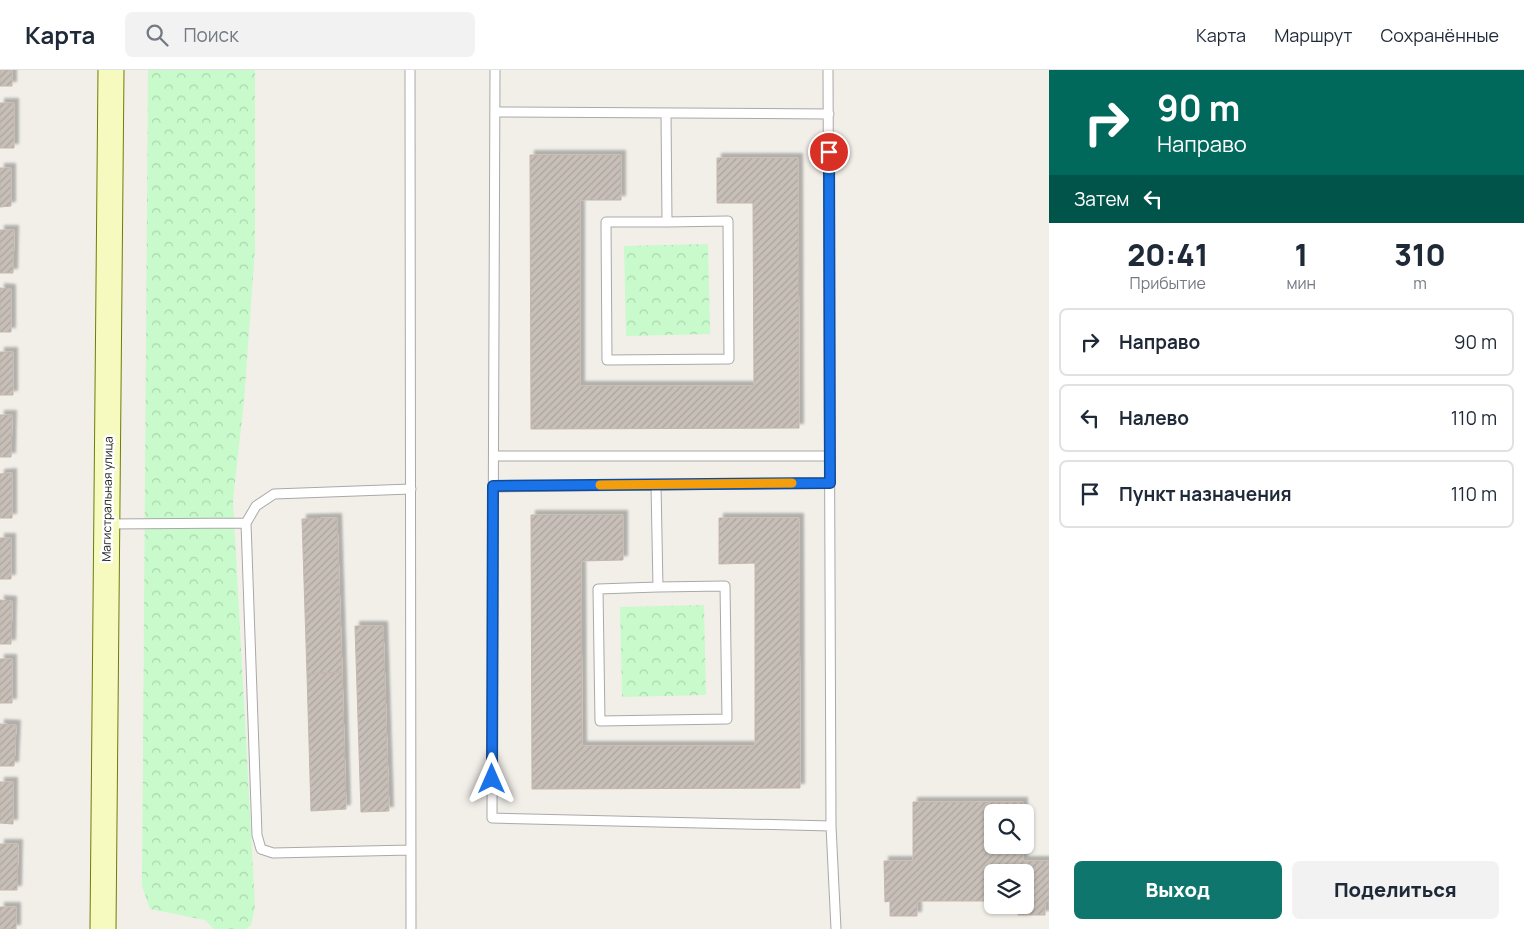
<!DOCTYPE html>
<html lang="ru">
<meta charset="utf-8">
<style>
:root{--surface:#fff;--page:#f2f2f3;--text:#1f2937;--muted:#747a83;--line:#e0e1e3;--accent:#0f766e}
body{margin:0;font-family:Manrope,sans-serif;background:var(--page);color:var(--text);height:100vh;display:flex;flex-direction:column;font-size:19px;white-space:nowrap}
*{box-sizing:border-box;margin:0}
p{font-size:16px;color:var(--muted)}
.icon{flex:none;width:28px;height:28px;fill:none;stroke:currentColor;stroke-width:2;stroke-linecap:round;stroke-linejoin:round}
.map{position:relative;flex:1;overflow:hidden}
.details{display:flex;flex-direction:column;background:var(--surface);width:475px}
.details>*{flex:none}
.hud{background:#00695c;color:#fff;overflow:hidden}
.controls{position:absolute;left:984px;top:734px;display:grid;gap:10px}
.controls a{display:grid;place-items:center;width:50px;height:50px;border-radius:8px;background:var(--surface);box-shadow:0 1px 4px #0004;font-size:25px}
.pin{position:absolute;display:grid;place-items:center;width:42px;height:42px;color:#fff;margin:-21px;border:2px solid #fff;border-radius:50%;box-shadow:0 1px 5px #0007}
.me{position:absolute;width:55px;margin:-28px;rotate:0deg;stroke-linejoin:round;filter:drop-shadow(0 0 4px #0008)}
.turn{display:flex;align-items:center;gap:18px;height:105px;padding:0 25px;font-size:22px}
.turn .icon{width:65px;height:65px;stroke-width:2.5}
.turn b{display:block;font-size:35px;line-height:42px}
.then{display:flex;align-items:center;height:48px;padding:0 25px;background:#0003;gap:10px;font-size:19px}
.eta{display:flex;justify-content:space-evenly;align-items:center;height:85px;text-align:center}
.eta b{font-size:30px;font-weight:800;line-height:35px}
.primary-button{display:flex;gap:10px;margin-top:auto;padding:10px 25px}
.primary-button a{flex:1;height:58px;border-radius:8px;background:var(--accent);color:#fff;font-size:20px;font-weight:800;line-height:58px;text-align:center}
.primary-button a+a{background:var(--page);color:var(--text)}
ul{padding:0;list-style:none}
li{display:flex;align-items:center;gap:15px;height:68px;margin:0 10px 8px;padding:0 15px;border:2px solid var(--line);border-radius:8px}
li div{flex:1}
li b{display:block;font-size:19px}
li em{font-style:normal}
header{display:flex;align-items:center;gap:30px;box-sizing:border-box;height:70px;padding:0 25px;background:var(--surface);border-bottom:1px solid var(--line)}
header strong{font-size:24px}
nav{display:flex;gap:28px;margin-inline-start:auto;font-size:18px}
.search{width:350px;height:45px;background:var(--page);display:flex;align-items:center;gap:12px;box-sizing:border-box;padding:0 18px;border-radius:8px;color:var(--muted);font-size:19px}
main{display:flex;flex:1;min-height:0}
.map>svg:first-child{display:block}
.park{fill:url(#park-crowns)}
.building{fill:url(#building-hatch);stroke:#c4b6ab;filter:url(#shadow)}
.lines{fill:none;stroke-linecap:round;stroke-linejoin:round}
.lane-casing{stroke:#a9a9a9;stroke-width:11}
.secondary-casing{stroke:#707d05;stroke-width:27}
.lane{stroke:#fff;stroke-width:9}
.secondary{stroke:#f7fabf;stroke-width:25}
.route-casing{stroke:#114b97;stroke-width:12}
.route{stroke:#1a73e8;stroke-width:9}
.slow{stroke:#f59e0b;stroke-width:9}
.labels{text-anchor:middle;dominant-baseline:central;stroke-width:5;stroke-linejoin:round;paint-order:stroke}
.street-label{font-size:12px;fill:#222;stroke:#fff}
</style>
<header>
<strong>Карта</strong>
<div class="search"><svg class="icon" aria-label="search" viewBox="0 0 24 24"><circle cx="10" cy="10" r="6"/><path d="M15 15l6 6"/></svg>Поиск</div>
<nav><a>Карта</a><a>Маршрут</a><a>Сохранённые</a></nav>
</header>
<main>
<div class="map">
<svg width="1049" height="859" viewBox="0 0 1049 859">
<defs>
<pattern id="park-crowns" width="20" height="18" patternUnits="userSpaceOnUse" patternTransform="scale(1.25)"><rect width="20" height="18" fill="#c8facc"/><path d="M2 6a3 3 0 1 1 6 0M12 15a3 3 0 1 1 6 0" fill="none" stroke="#acd6af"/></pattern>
<pattern id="building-hatch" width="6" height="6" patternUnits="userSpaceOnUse" patternTransform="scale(1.25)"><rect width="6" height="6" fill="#c7bfb8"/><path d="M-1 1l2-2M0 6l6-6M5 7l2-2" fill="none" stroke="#aba49e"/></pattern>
<filter id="shadow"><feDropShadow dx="4.5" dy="-4.5" stdDeviation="1" flood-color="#0004"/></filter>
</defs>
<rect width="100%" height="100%" fill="#f2efe9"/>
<path class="park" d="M148 0H255V179L244 331 233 430 255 836 251 855 246 859H214L205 850 150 839 142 816Z
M708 174 710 264 626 266 624 176Z
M704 535 706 625 622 627 620 537Z"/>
<path class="building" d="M0 0H12V16H0Z
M0 33H14V78H0Z
M530 85H621V130H580V316H754L753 133H717V88H798L799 358 531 359Z
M0 98H11V136L0 137Z
M0 160H14L13 203H0Z
M0 218 11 219V262H0Z
M0 282H13V325H0Z
M0 345H12L11 387H0Z
M12 403V448H0V404Z
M531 445H623V490L581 491 582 676H755V493L719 494V448H799L800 718 532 719Z
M337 448 342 602 307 604 302 449Z
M0 468H11V509H0Z
M0 530 12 531 11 574H0Z
M355 556H383L389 741 361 742Z
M0 589H12V633H0Z
M342 602 346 739 311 741 307 604Z
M0 654 16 655 14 696H0Z
M0 712H13V754L0 753Z
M913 732H1023V742H992V775H1023V791H1049V831H1045V845H1018V835H1025V802H992V831H917V846H890V831L885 832 884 791H913Z
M0 774H18L17 820H0Z
M0 837H16V859H0Z"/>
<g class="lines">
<defs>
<path id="lane" d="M410 0 411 859
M495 0 492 748 831 756
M828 0 831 756 836 859
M495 42 829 44
M666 43 667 152 728 151 729 289 607 290 606 152H667
M494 386H829
M656 415 658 517 725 516 727 649 600 651 598 519 658 517
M493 417 830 413
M246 453 257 765 261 779 273 783 411 780
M109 454 246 453 256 436 274 424 411 419"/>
<path id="secondary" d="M103 859 111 0"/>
</defs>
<use href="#lane" class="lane-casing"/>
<use href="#secondary" class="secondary-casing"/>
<use href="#lane" class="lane"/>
<use href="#secondary" class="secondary"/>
</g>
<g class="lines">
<defs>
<path id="route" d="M492 709 493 416 830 413 829 82"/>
</defs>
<use href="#route" class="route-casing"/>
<use href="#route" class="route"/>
<path class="slow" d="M600 415 792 413"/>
</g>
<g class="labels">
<g class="street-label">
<text transform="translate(107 429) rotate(-89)">Магистральная улица</text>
</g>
</g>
</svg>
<div class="controls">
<a><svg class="icon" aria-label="search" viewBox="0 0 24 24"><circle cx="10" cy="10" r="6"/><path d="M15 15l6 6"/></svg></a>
<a><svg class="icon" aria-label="layers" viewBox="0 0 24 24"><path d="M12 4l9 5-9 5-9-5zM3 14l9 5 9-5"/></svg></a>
</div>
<div class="pin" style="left:829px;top:82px;background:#d93025"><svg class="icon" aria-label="arrive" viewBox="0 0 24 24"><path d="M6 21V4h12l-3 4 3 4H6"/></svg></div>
<svg class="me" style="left:492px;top:709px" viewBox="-20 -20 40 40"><path d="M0-17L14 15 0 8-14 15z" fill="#1a73e8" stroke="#fff" stroke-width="4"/></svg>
</div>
<section class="details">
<div class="hud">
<div class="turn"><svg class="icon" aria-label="right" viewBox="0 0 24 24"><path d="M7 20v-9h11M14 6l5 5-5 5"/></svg><div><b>90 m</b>Направо</div></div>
<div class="then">Затем<svg class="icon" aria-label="left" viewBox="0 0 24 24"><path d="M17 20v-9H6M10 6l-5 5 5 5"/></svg></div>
</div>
<div class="eta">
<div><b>20:41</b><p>Прибытие</p></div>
<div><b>1</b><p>мин</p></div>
<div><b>310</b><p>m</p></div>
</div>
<ul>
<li><svg class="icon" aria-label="right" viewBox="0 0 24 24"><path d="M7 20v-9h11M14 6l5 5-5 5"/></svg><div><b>Направо</b></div><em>90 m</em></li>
<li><svg class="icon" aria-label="left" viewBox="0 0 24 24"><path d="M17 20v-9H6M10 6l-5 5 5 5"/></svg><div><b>Налево</b></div><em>110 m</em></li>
<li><svg class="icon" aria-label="arrive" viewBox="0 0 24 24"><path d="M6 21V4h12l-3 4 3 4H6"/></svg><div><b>Пункт назначения</b></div><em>110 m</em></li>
</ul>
<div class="primary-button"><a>Выход</a><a>Поделиться</a></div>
</section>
</main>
